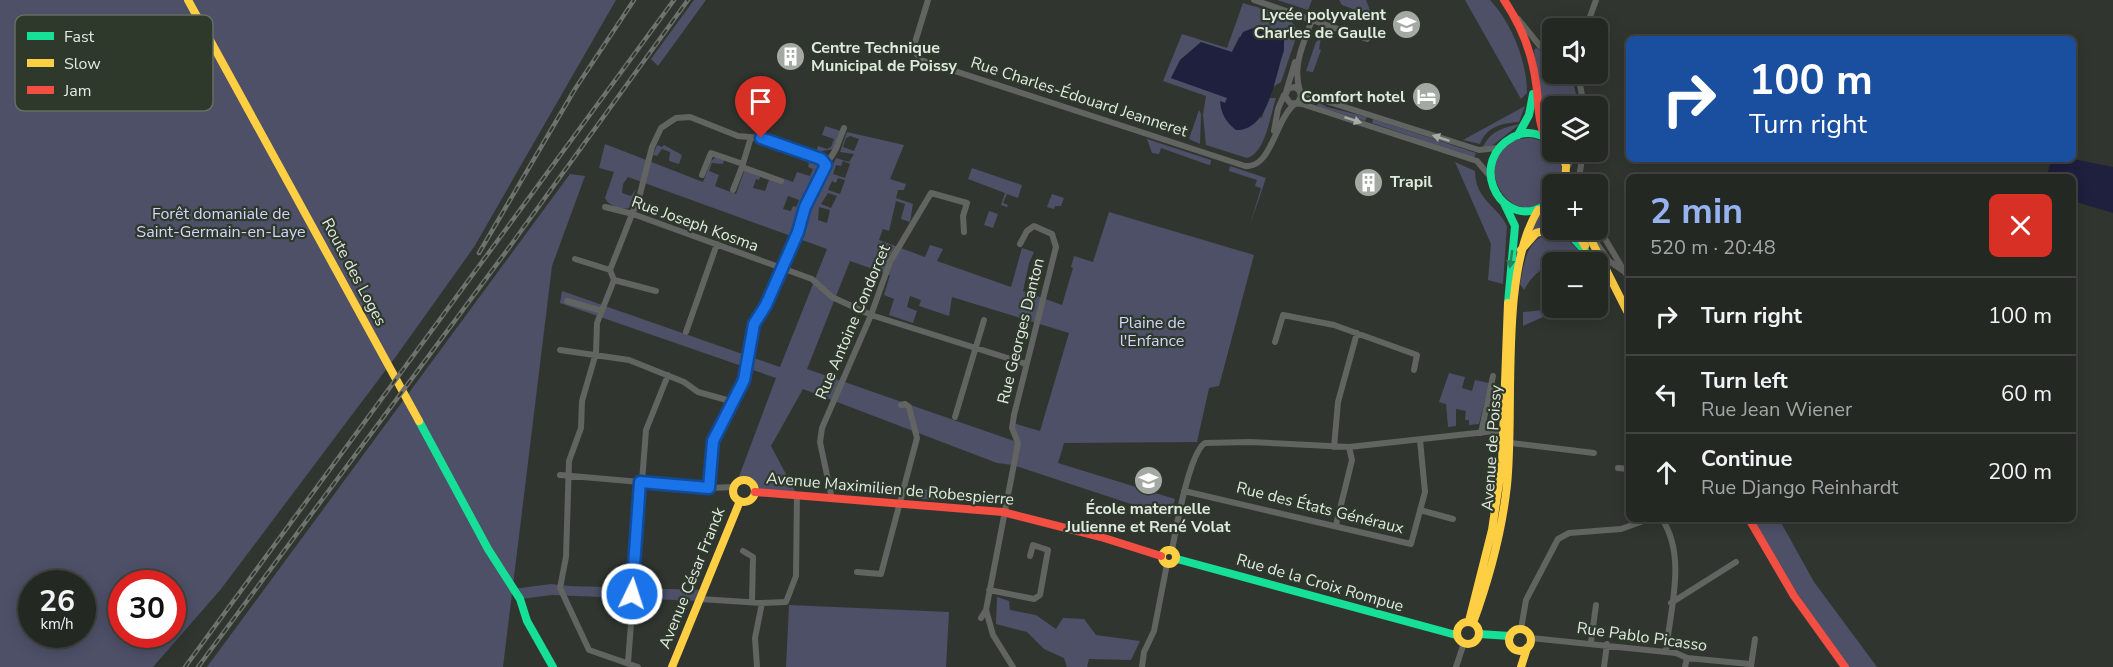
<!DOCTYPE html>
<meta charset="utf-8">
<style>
:root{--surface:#242823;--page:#2c302b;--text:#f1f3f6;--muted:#a3a6a6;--line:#414441;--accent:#95b2f1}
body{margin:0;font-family:"Nunito Sans",sans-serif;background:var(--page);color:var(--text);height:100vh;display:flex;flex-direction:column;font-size:22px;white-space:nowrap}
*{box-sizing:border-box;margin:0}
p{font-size:20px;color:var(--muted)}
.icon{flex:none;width:33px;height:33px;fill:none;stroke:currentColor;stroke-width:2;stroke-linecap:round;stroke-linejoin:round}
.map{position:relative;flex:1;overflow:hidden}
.side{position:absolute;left:1626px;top:174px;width:450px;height:348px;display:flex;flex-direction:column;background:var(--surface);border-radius:9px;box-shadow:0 3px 15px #0003,0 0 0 2px var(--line)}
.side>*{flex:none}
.guide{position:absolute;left:1626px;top:36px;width:450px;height:126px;border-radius:9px;box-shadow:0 3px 15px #0003,0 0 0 2px var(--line);background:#1a4fa0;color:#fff;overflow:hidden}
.fabs{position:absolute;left:1542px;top:18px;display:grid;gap:12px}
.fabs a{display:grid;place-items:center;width:66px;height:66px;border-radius:9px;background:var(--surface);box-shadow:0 3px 15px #0003,0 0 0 2px var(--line);font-size:30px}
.speed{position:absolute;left:18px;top:570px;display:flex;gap:12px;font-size:30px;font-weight:700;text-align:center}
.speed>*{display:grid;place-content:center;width:78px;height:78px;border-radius:50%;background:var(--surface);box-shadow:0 3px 15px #0003,0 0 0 2px var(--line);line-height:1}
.speed small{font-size:15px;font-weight:400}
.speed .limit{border:9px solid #d22;background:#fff;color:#111}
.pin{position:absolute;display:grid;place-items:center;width:51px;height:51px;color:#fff;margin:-62px -26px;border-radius:50% 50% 50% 0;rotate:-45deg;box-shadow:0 0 6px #0007}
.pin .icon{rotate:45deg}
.me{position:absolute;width:66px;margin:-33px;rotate:4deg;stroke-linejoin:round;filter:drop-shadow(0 0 4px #0008)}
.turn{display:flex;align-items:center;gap:21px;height:126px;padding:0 24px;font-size:27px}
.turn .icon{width:78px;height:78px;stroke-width:2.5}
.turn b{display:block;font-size:42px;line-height:51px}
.round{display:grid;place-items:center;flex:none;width:63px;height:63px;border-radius:9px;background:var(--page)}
.overview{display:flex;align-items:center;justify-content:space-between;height:102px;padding:0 24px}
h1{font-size:36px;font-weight:700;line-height:45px;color:var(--accent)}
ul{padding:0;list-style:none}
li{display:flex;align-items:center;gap:18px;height:78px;padding:0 24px;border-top:2px solid var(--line)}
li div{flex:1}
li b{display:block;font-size:22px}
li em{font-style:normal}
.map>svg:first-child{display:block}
.green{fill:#4d5067;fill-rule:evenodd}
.water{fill:#1f1f3e}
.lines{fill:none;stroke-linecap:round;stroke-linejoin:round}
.street{stroke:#616461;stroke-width:6}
.fast{stroke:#16e098;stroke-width:8}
.slow{stroke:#ffcf43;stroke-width:8}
.jam{stroke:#f24e42;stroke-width:8}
.rail-casing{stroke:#6f726f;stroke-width:4.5}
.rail{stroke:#2e392c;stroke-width:2;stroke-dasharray:7;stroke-linecap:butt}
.oneway{fill:#a8ada7}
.oneway2{fill:#23845d}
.route-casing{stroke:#114b97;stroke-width:15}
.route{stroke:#1a73e8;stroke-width:10}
.labels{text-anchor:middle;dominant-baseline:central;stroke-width:4.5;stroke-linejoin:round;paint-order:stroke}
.poi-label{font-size:16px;font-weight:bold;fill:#e2e9e1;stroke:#2e392c;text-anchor:end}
.street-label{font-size:16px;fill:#e2e9e1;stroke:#2e392c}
.park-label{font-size:16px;fill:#d2d6fe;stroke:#2e392c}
.key{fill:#2e392c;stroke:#646e62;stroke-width:1.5}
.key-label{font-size:16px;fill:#e2e9e1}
</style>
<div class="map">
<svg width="2113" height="667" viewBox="0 0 2113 667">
<rect width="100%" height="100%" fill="#30362f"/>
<path class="green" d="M0 0H616L474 247 397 355 221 589 153 667H0ZM32 584H82V634H32ZM122 584H172V634H122Z
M694 0H706L658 66 651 59Z
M1277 0H1312L1308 10Z
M1339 0H1366L1372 16 1342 5Z
M1465 0H1490C1512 24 1527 61 1527 93L1521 99Z
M1243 3C1260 9 1297 13 1297 35L1281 82 1270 89 1284 50 1239 37 1232 52 1171 78 1228 98 1225 103 1262 118 1268 98H1276C1270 115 1266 153 1247 158L1206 145 1203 115 1206 96 1163 81 1182 34 1227 48Z
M1321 38 1319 49 1321 50 1313 72 1306 71 1316 42Z
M1536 48 1552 56V74H1571L1579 106H1552V122L1544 120 1547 119 1546 102 1540 97 1534 50Z
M1318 102 1327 107 1367 117 1365 121 1317 106Z
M1525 106 1519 122C1502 123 1486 127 1480 144L1463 140Z
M1199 110 1201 114 1200 144 1189 139Z
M1373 119 1476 153 1474 158 1372 123Z
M1520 124 1493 145 1482 149C1490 131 1502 128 1520 124Z
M825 126 841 131 834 149 816 152 818 146 827 149 831 147 834 139 822 135Z
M847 132 904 145 890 179 906 184 904 190H898L896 198 913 204 910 222 901 219 905 204 896 201 889 231 883 229 879 240 925 257 930 245 943 249 937 261 1011 287 1022 248 1034 252 1029 263 1023 291 1062 305 1073 268 1071 267 1074 256 1093 262 1109 212 1254 255 1219 386 1209 388 1197 442 1064 443 1058 463 1175 499 1170 517 1013 465 997 463 803 389 771 446 797 495 755 489 750 482 745 481 735 487 776 378 560 303 562 291 780 367 827 249 628 177 623 184 622 193 631 196 636 189 629 208C622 210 608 206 605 198L614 172 599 168 605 144 703 182 711 161 716 157 725 158 723 164 712 163 709 171 719 175 715 186 736 194 745 169 781 182 782 178 793 182 797 172 810 176 813 169 808 167 809 163 802 160 803 157C811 159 819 161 820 171L799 216 807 219 836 158 849 162 854 154 840 152ZM850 136 859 139 854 151 843 147 846 138ZM843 161 850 164 845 178 833 174 836 165 841 166ZM760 177 769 180 765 191 753 188 756 179 759 180ZM838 178 845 180 840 194 828 190 832 181 836 183ZM828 193 837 196 831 208 821 204ZM788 196 799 200 796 207 793 206 791 211 783 209ZM819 207 830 210 827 223 818 220ZM850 261 890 275 884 295 894 299 889 315 913 323 917 311 907 307 910 296 921 300 919 306 949 316 952 297 1069 333 1040 431 1013 423 1017 442 807 369Z
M1531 138C1554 142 1566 161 1560 184H1552V196C1503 241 1462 138 1531 138Z
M1147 139 1211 160V162L1210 165 1206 164 1161 148 1159 154 1152 153Z
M657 145 662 147 664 145 682 155 679 164 669 161 670 152 662 149 657 156 653 155Z
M1455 162 1475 171C1475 200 1498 206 1507 226L1503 284 1488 280 1491 244Z
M1230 166 1266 178 1250 225 1261 188 1255 186 1257 180 1229 171Z
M972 168 1022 185 1018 198 1007 194 1003 203 1008 205 1007 207 1001 205 1005 193 968 179Z
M570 174 585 176 552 266 503 667H207Z
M1052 194 1064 198 1061 206H1055L1054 209 1047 207Z
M989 211 998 214 993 228 984 225Z
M1545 212 1552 213 1549 225 1530 233 1529 222Z
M1544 235C1564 233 1577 246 1586 262H1552V266C1538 269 1531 278 1524 290L1520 284C1524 265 1525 245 1544 235Z
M1563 308 1523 326V312Z
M1449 373 1465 377 1462 388 1472 391 1475 380 1489 383 1479 424 1469 425V420H1465L1466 411 1456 409V426L1448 427 1446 404 1439 402Z
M924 489 942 494 941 500 922 499Z
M1749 519H1779L1814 582 1877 667H1845Z
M551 584 569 586 704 590 699 601 552 595 520 599 513 589Z
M997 597 1009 601 1010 610 1036 615 1056 629 1063 618 1084 619 1096 635 1140 641 1131 660 1089 659 1087 667H1067L1064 658 1044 649 1027 632 996 624Z
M789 605 949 612 946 667H786Z"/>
<path class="water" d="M1261 25 1270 28 1284 40V50C1275 76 1269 131 1236 130 1226 122 1221 114 1220 101L1225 103 1227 98 1171 78 1180 60 1201 42 1232 52 1243 32Z
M2052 159H2073L2113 167V213L2073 201V177H2046Z"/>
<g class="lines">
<path class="street" d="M928 0 913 49 921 60 1245 166C1272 169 1275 118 1296 103
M1254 0 1367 39
M1518 19 1540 46 1552 51
M1586 28 1596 0
M1578 74 1584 106
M1300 91C1292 67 1303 44 1312 20
M1286 92 1295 62
M1301 93 1479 150 1497 148
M1298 102 1301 96 1299 90 1294 87 1288 89 1285 96 1290 103 1302 104 1477 161 1488 174
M1274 131 1278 109 1284 95
M751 137 742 167 781 181
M826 165 836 149 844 128
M1567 168 1575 152
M702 175 711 153 743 164
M1578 184 1582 159 1588 152
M733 190 742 167
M605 207 633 214 812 279 832 297 871 315 1026 364
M1598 227 1629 279
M1595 241 1609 261 1625 272
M575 259 610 270
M614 280 656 291
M567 301 602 311
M686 332 717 244
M1275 342 1283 315 1334 325 1417 355 1414 370
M560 350 629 360 684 382 698 392 734 402
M955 417 984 320
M1481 433 1493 376
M1511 443 1594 453
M1334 447 1338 402 1357 333
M1618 468 1629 469
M560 475 709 488 735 487
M1184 491 1411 544 1425 492 1420 440
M832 499 820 442 822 428 871 315 890 262 931 193 967 203 963 216 964 232
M1420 510 1453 519
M1662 519C1687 557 1670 609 1666 652
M1336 525 1352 460 1349 447
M1172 550C1176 529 1189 453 1205 443L1250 442 1349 447 1504 430
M743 551 753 557 752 602
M857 572 881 574 917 438 909 407 905 404 901 405
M989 590 1034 599 1040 595 1048 550 1033 545 1030 556
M700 599 762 603 786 602 796 576 797 495
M1671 603 1736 562
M986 610 993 635 1013 667
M981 618 986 610 1018 443 1012 428 1014 415 1056 247 1052 234 1034 226 1027 231 1020 244
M1521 629 1526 600 1558 539 1569 533 1621 529 1649 519
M1531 638 1676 653 1687 658 1750 664
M1591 642 1596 605
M628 663 646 430 668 375
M1751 666 1755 639
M638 667 589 650 560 588 566 557 569 461 581 428 582 401 596 353 597 323 614 280 610 270 640 194 652 147 661 128 676 118 690 117 738 136 761 138 821 159 826 165 805 207 798 232 766 305 754 324 744 380 713 441 709 488
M757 667 755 638 762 603
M1142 667 1144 652 1154 631 1167 564
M1456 667 1464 643
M1604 667 1607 644
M1685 667 1687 658"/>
<path class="fast" d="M1518 135 1529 115 1533 94
M1552 142C1540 133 1526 130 1513 137 1469 161 1497 221 1535 210 1541 208 1547 205 1552 202
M1504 203 1515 226 1508 303
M1557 230 1570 235 1591 257
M419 421 488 549 520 599 527 621 553 667
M1177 559 1456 635
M1479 634 1510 636"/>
<path class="slow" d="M188 0 419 421
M1561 152 1566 166 1565 184
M1576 230 1585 246
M1586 230 1629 315
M1521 250 1536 233 1552 229
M733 491a11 11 0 1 1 22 0a11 11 0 1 1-22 0Z
M1162 557a7 7 0 1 1 14 0a7 7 0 1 1-14 0Z
M1469 621 1492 530 1502 463 1508 303
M1457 633a11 11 0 1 1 22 0a11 11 0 1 1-22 0Z
M1473 623C1489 579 1502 532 1507 485 1515 409 1499 274 1538 210
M1509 640a11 11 0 1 1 22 0a11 11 0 1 1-22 0Z
M672 667 740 501
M1521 667 1527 648"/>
<path class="jam" d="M1504 0C1521 25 1532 52 1536 83 1539 101 1537 121 1546 138
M755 492 1003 512 1101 537 1161 556
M1749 519 1794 596 1845 667"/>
<defs>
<path id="rail" d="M479 253 575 89 634 0
M185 667 674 0
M198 667 508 249 688 0"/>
</defs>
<use href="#rail" class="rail-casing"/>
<use href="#rail" class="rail"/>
</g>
<defs><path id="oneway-solid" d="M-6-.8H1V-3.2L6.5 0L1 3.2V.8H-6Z" transform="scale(1.5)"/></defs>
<g class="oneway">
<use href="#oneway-solid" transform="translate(1353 120) rotate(18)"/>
<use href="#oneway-solid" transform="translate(1441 138) rotate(-162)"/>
</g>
<use class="oneway2" href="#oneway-solid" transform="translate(1511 259) rotate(98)"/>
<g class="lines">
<defs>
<path id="route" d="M632 594 640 482 709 488 713 441 744 380 754 324 766 305 798 232 805 207 826 165 821 159 761 138"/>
</defs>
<use href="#route" class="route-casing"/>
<use href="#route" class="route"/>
</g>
<defs>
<symbol id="school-disc" viewBox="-11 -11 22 22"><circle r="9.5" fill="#a4aaa3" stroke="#2e392c"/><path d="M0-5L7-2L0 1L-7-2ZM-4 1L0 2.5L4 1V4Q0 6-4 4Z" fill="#fff"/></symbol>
<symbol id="building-disc" viewBox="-11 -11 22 22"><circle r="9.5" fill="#a4aaa3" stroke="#2e392c"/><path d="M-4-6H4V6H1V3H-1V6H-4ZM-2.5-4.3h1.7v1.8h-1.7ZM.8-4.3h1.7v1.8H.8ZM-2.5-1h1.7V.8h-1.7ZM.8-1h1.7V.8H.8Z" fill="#fff"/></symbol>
<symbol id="hotel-disc" viewBox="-11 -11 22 22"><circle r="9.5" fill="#a4aaa3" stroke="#2e392c"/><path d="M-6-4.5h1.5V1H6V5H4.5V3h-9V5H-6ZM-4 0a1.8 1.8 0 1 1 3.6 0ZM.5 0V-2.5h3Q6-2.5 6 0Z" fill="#fff"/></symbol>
</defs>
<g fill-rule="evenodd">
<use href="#school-disc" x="1390" y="8" width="33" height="33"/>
<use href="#building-disc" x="774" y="40" width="33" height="33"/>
<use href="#hotel-disc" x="1410" y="80" width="33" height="33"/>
<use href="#building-disc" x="1352" y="166" width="33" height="33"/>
<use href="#school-disc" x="1132" y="464" width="33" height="33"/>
</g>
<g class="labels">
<g class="poi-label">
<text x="1386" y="15">Lycée polyvalent<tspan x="1386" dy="18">Charles de Gaulle</tspan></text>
<text x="811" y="48" text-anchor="start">Centre Technique<tspan x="811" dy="18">Municipal de Poissy</tspan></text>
<text x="1405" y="97">Comfort hotel</text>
<text x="1390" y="182" text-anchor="start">Trapil</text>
<text x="1148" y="509" text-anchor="middle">École maternelle<tspan x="1148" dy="18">Julienne et René Volat</tspan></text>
</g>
<g class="street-label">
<text transform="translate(1079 97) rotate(18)">Rue Charles-Édouard Jeanneret</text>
<text transform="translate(695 224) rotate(20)">Rue Joseph Kosma</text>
<text transform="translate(354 272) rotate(62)">Route des Loges</text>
<text transform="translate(853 322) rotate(-67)">Rue Antoine Condorcet</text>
<text transform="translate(1021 331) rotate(-76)">Rue Georges Danton</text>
<text transform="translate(1492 448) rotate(-86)">Avenue de Poissy</text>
<text transform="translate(890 489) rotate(5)">Avenue Maximilien de Robespierre</text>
<text transform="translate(1320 508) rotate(14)">Rue des États Généraux</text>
<text transform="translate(692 578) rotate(-68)">Avenue César Franck</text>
<text transform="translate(1320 583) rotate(16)">Rue de la Croix Rompue</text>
<text transform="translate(1642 637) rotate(8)">Rue Pablo Picasso</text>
</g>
<g class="park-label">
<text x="221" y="214">Forêt domaniale de<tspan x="221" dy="18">Saint-Germain-en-Laye</tspan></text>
<text x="1152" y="323">Plaine de<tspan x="1152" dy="18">l'Enfance</tspan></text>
</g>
</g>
<rect x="15" y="15" width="198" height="96" rx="9" class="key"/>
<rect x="27" y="32" width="27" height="8" fill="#16e098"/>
<rect x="27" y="59" width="27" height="8" fill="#ffcf43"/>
<rect x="27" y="86" width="27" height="8" fill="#f24e42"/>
<g class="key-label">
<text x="64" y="42">Fast</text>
<text x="64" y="69">Slow</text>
<text x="64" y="96">Jam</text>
</g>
</svg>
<div class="fabs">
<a><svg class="icon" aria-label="sound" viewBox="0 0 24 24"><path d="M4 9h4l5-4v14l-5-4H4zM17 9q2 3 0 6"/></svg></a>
<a><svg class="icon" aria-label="layers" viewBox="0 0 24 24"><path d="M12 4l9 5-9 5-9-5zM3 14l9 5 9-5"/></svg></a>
<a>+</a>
<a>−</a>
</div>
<div class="speed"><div>26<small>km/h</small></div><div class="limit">30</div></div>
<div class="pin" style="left:761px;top:138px;background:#d93025"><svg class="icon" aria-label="arrive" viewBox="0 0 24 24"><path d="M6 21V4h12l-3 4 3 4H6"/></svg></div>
<svg class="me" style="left:632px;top:594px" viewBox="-20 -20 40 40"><circle r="17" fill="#1a73e8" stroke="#fff" stroke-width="3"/><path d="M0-11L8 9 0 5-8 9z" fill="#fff"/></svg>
<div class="guide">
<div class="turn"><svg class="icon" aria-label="right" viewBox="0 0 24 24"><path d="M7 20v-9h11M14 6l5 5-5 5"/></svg><div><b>100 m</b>Turn right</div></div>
</div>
<section class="side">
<div class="overview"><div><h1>2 min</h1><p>520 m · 20:48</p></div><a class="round" style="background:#d93025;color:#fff"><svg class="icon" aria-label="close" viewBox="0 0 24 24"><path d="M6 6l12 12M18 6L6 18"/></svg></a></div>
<ul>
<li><svg class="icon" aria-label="right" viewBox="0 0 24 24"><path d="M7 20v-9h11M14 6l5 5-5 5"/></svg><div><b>Turn right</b></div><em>100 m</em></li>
<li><svg class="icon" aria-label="left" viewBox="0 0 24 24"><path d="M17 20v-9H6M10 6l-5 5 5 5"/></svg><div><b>Turn left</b><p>Rue Jean Wiener</p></div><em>60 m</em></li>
<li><svg class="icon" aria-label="ahead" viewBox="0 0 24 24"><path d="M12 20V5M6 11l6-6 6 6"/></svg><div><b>Continue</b><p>Rue Django Reinhardt</p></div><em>200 m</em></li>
</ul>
</section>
</div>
